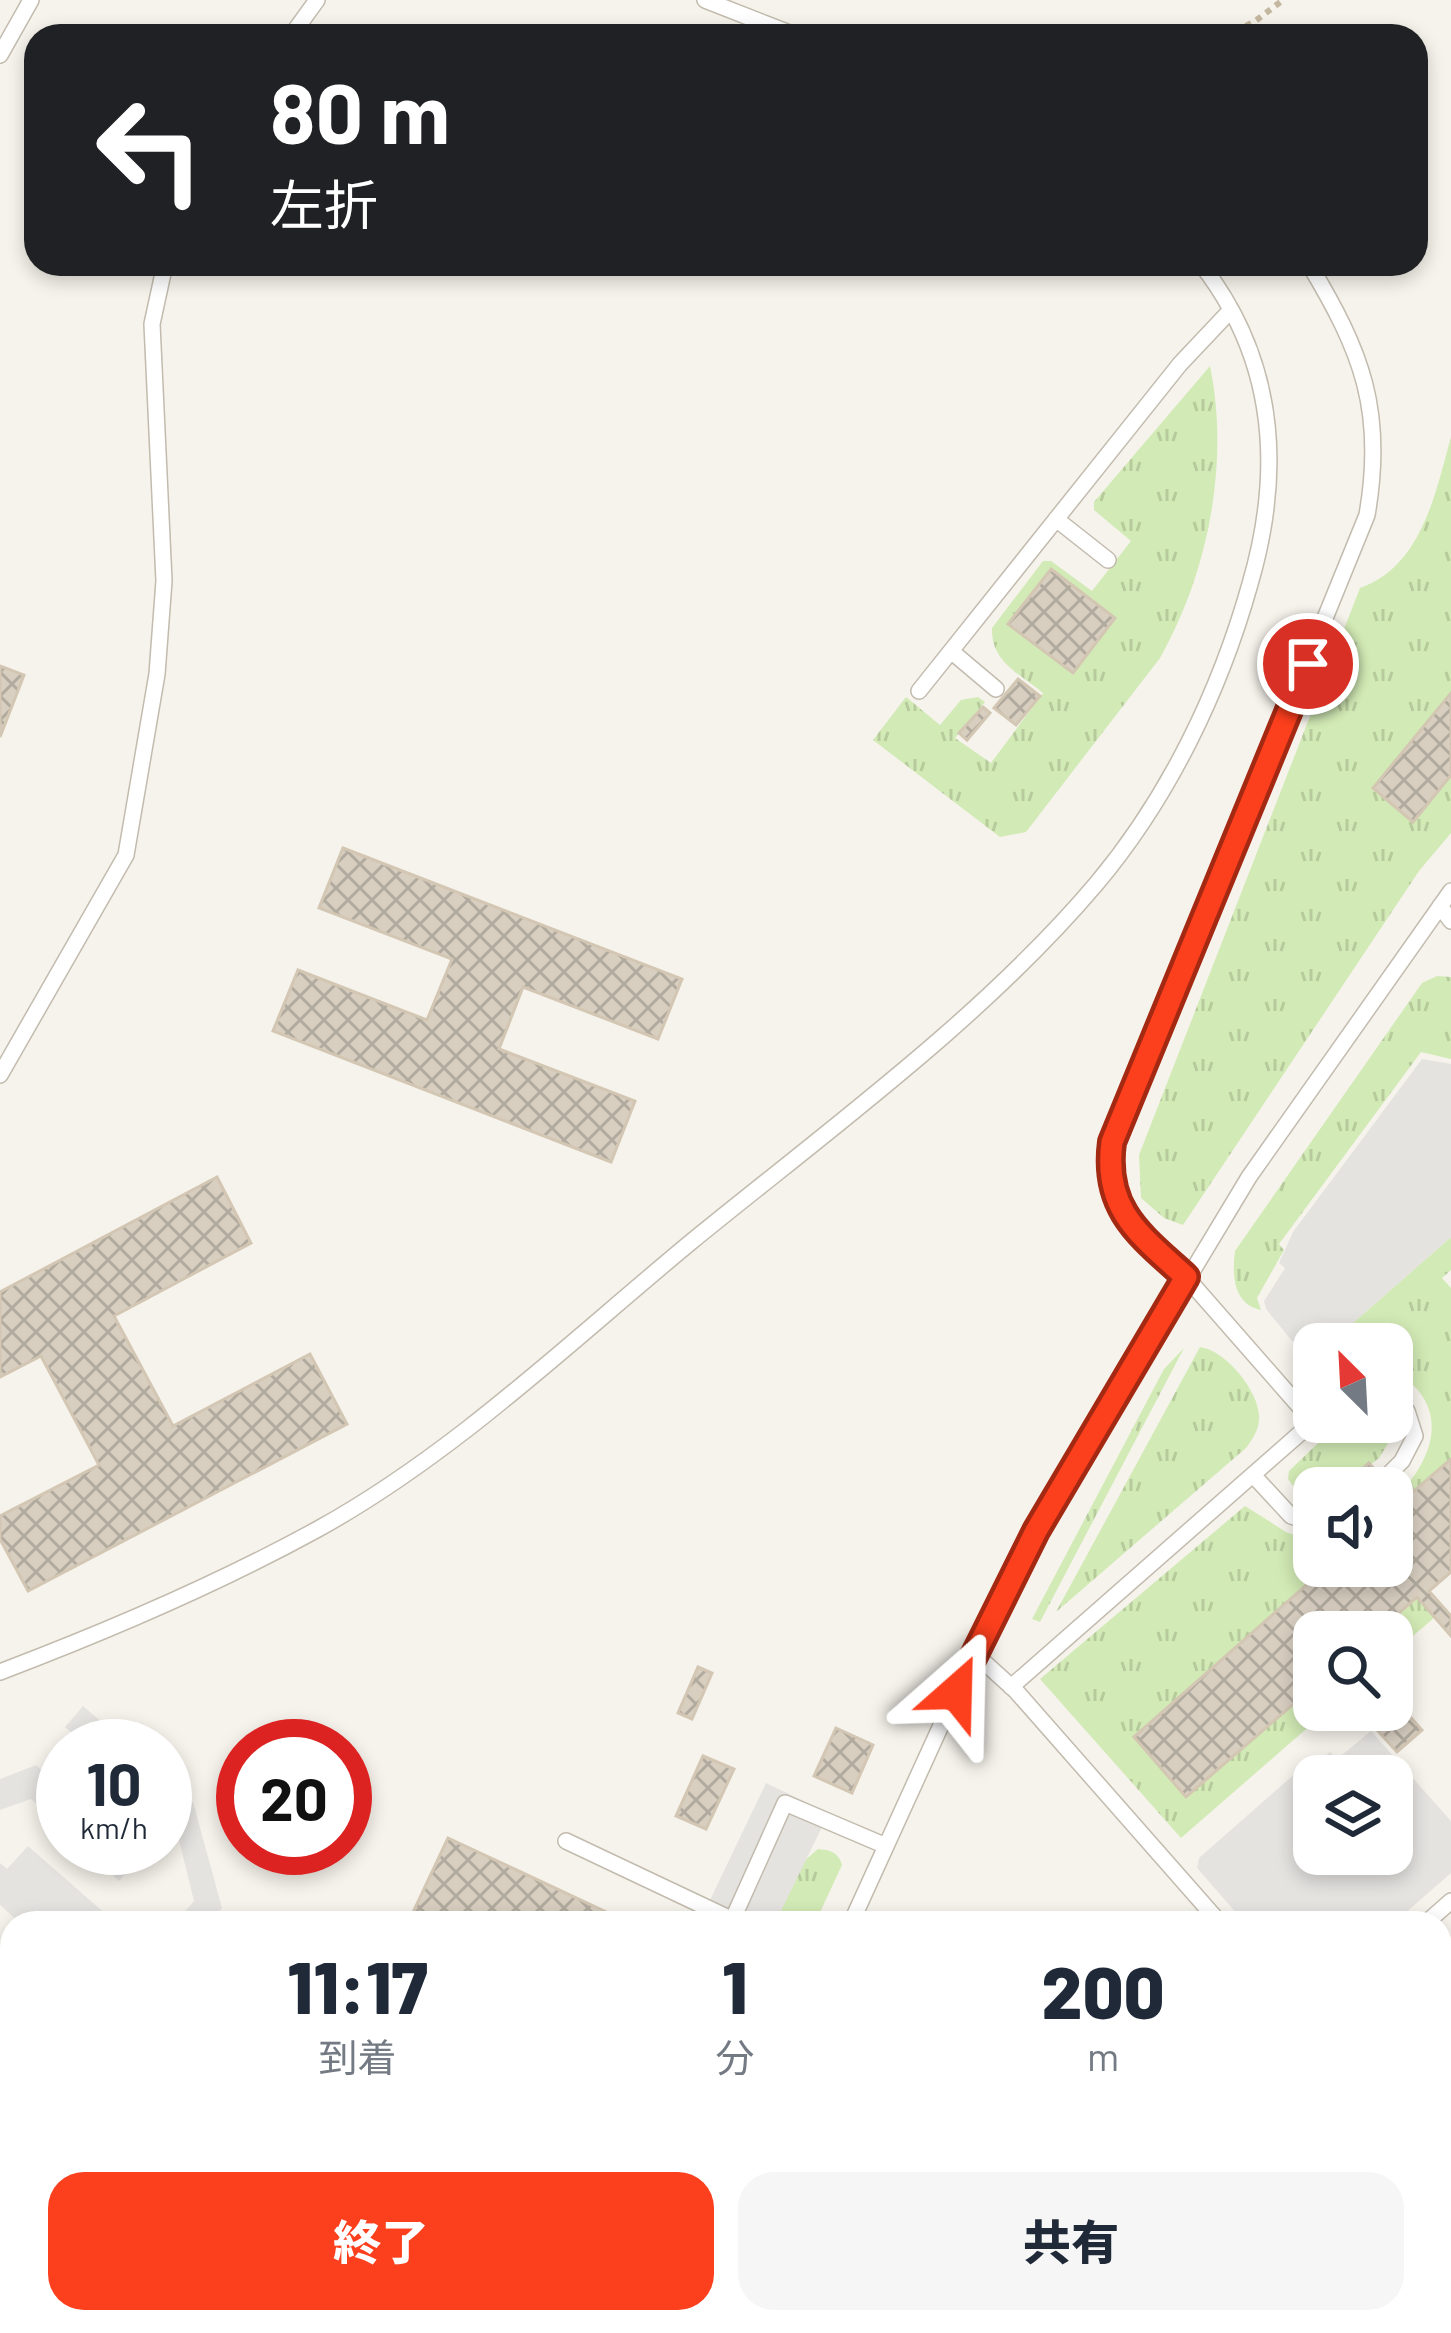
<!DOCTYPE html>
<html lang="ja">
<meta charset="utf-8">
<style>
:root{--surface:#fff;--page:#f6f6f7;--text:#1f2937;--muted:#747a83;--accent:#fc3f1d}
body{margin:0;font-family:Barlow,"Noto Sans JP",sans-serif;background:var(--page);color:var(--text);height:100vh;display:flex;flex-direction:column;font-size:45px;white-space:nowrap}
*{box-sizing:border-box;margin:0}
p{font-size:39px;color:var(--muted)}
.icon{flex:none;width:66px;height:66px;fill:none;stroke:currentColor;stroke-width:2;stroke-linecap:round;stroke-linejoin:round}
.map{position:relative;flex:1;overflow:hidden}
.side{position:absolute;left:0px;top:1911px;width:1452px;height:423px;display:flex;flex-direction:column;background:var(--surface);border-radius:36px 36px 0 0;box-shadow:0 6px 18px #0003}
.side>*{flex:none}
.banner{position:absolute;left:24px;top:24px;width:1404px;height:252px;border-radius:36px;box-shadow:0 6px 18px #0003;background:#202124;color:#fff;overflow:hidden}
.needle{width:78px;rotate:336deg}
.controls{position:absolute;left:1293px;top:1323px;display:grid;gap:24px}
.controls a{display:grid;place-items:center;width:120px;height:120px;border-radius:24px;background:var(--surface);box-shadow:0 6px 18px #0003;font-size:60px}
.speed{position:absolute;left:36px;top:1719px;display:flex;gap:24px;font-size:60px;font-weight:700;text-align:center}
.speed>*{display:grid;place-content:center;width:156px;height:156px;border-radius:50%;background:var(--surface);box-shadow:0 6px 18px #0003;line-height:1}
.speed small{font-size:30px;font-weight:400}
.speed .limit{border:18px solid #d22;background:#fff;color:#111}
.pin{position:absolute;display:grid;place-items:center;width:102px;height:102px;color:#fff;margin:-51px;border:6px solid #fff;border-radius:50%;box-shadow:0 3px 12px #0007}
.me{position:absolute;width:132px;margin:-66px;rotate:25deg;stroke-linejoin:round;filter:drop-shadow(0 0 9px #0008)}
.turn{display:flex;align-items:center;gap:42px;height:252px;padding:0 48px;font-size:54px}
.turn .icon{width:156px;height:156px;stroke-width:2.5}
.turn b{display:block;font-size:84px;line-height:102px}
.eta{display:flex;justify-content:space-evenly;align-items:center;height:204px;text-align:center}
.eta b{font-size:72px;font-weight:800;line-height:84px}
.action{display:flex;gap:24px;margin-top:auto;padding:24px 48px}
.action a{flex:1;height:138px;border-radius:36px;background:var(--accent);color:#fff;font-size:48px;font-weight:800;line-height:138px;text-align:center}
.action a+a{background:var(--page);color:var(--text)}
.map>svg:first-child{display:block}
.grass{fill:url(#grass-tufts)}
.parking{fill:#e5e3e0;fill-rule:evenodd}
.building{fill:url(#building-cross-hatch);stroke:#d3c7b4;stroke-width:3}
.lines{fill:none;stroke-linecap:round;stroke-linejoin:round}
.service-casing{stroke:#c2bbae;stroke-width:18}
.path{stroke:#c4b79f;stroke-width:6;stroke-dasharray:6 6;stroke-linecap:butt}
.service{stroke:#fff;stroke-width:15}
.route-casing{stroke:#a42913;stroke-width:30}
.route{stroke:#fc3f1d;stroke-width:21}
</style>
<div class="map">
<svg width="1451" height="2333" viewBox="0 0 1451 2333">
<defs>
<pattern id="grass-tufts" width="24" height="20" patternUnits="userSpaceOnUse" patternTransform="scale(3)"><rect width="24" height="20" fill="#d2eab5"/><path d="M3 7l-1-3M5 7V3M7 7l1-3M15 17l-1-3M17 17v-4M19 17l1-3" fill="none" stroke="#b6ca9c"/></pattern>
<pattern id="building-cross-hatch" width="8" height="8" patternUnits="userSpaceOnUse" patternTransform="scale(3)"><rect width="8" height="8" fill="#d8cfc1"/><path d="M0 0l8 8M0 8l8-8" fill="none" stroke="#b1aa9e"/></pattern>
</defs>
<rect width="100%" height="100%" fill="#f6f3ec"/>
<path class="grass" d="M1210 366C1230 463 1208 573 1160 658L1026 832 1000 837 873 740 906 697 940 725 961 700 978 697 985 702 955 738 991 763 1043 693C1019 673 991 662 992 628L1043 561H1051L1092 591 1131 541 1094 510V502Z
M1451 437V833L1419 871 1183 1225 1164 1218 1141 1198 1139 1155 1360 588C1422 566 1435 494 1451 437Z
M1437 976 1451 977V1059L1421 1052 1279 1244 1284 1250 1257 1298 1261 1310C1233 1304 1232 1275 1235 1251L1422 983Z
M1451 1237V1270L1442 1278 1451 1288V1459L1402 1502 1397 1496C1437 1456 1451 1402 1392 1370V1344H1329Z
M1200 1347C1226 1350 1262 1394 1259 1421 1258 1431 1252 1440 1246 1448L1056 1612Z
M1184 1348 1040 1622 1032 1619 1164 1369Z
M1340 1422H1392L1395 1432 1379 1458 1341 1488H1314V1502L1303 1500 1288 1479 1289 1471Z
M1245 1506 1286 1532 1314 1542V1566H1328L1134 1737 1186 1797 1314 1686V1710H1328L1181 1838 1040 1679Z
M1417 1597 1435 1617 1392 1654V1632H1377Z
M818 1849C830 1850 838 1852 842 1865L815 1923H775L804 1861Z
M20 2322H452L477 2333H22L16 2330Z"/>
<path class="parking" d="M1422 1059 1451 1064V1237L1329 1344H1314V1353L1292 1341 1266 1309 1264 1301 1285 1268 1279 1263 1293 1232Z
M83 1706 130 1746H87L65 1727Z
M1371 1731 1451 1821V1873L1394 1923H1245L1197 1868 1199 1858 1298 1771 1310 1770 1330 1752 1337 1759ZM1314 1776H1392V1854H1314Z
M36 1765 63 1789V1829L31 1799 0 1810V1779Z
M165 1776 190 1798 172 1819 165 1813Z
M766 1783 829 1813 775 1923H699Z
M193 1802 222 1908 210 1923H175L194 1901 175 1824Z
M28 1846 116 1923H20L0 1905V1863L7 1869Z
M84 1848H129L140 1858 119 1881Z"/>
<path class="building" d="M1051 569 1115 618 1073 673 1008 624Z
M0 666 24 675 0 737Z
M1018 679 1040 696 1016 725 994 708Z
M1451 693V775L1413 822 1373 788Z
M983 707 990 713 967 740 959 733Z
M343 848 682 979 658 1039 523 987 499 1049 635 1101 611 1162 273 1031 298 970 427 1020 452 959 319 908Z
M217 1177 251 1243 114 1316 173 1426 310 1354 347 1424 28 1591 0 1539V1516L99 1465 41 1356 0 1377V1292Z
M1451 1459V1572L1429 1591 1451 1616V1636L1417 1597 1377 1632H1314V1686L1186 1797 1134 1737 1328 1566H1392V1510Z
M1369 1463 1391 1488H1341Z
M698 1667 712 1673 692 1719 678 1713Z
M1392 1696 1422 1730 1397 1752 1359 1710H1392Z
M836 1728 873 1745 852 1793 814 1776Z
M703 1756 734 1769 706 1829 676 1816Z
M448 1838 630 1923H408Z
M0 2081 12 2092V2139L0 2152Z"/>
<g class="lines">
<defs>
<path id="service" d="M705 0 797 36
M291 36 317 0
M0 55 31 0
M1309 264C1362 352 1385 411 1367 515L1112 1141 1108 1169 1113 1196 1131 1225 1186 1277 1313 1422
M1056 519 1108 560
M951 651 996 689
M919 691 1180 364 1231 310
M1440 906 1451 921
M0 1075 126 855 157 674 164 581 152 324 165 264
M1253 1475 1291 1516 1314 1523
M1375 1488 1402 1461 1415 1436 1407 1411 1392 1393
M974 1653 1016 1691 1220 1923
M0 1672C108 1631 216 1585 318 1529 454 1454 571 1341 691 1242 827 1131 984 1017 1097 883 1169 797 1220 691 1250 584 1283 471 1276 360 1201 264
M1011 1687 1314 1421
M566 1841 733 1920
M731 1923 785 1803 886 1846
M851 1923 974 1653 1036 1531 1249 1177 1451 891
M1426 1923 1451 1901
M1091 2322 1095 2333
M625 2333 633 2322"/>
</defs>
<use href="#service" class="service-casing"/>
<path class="path" d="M1224 36 1254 22 1283 0"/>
<use href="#service" class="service"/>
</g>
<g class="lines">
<defs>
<path id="route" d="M956 1692 1036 1531 1186 1277C1140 1235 1103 1210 1112 1142L1308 664"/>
</defs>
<use href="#route" class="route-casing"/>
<use href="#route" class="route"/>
</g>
</svg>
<div class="controls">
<a><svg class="needle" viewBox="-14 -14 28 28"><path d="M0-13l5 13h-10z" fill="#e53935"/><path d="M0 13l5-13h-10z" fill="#747a83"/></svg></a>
<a><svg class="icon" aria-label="sound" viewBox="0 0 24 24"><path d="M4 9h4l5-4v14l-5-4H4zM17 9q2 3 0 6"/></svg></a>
<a><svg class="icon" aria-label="search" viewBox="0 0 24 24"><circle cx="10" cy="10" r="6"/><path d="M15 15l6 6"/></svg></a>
<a><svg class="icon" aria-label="layers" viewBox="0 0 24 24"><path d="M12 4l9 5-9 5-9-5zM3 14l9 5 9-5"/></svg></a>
</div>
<div class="speed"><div>10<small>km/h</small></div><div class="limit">20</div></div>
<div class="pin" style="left:1308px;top:664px;background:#d93025"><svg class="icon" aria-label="arrive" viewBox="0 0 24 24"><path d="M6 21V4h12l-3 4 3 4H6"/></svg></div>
<svg class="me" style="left:956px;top:1692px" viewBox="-20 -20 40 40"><path d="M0-17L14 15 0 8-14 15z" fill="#fc3f1d" stroke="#fff" stroke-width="4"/></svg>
<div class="banner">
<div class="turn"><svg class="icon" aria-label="left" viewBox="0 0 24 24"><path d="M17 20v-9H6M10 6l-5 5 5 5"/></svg><div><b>80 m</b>左折</div></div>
</div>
<section class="side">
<div class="eta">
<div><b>11:17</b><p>到着</p></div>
<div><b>1</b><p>分</p></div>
<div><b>200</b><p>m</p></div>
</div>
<div class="action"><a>終了</a><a>共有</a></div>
</section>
</div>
